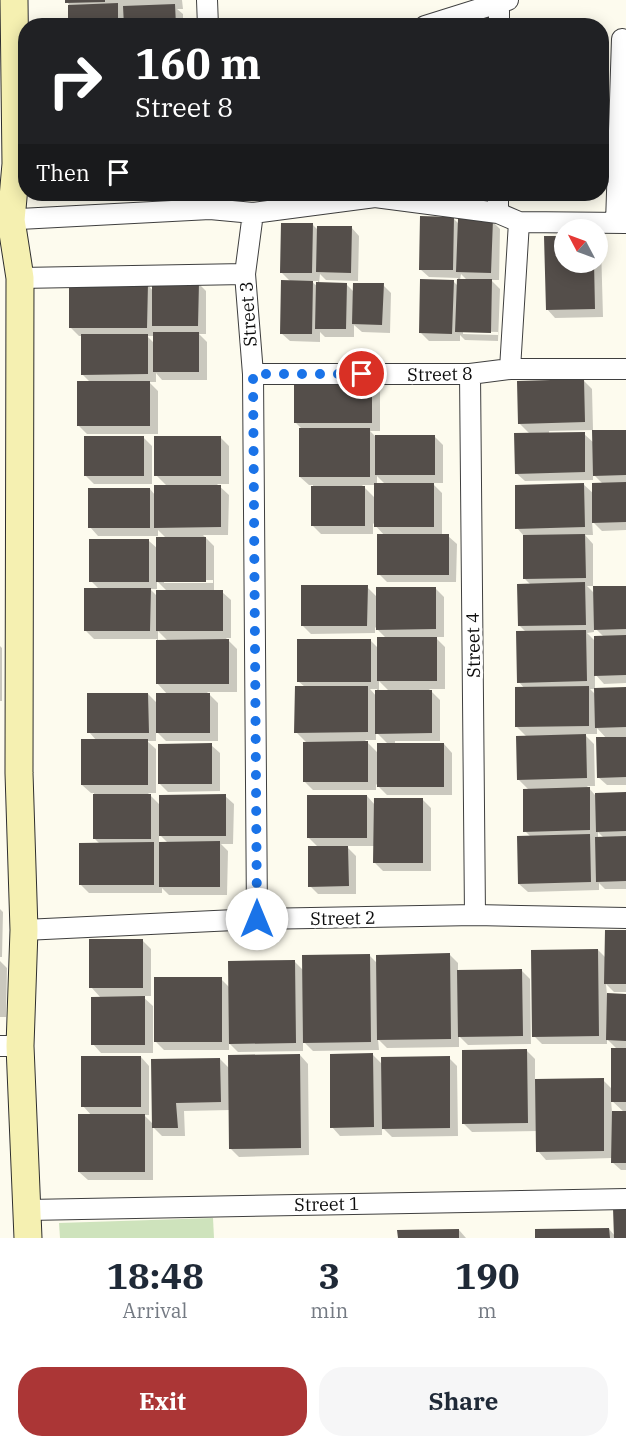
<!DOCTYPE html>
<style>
:root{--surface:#fff;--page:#f6f6f7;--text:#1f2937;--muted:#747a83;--accent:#ab3636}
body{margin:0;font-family:"IBM Plex Serif",serif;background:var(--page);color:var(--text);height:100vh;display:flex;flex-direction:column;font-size:22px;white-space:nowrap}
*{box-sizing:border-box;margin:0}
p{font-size:20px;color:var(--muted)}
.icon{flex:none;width:33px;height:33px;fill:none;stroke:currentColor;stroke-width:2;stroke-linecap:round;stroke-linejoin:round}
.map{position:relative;height:1238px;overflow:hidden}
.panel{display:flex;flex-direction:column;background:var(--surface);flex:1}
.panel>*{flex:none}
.guide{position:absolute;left:18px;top:18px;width:591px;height:183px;border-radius:24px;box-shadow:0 3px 15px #0003;background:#202124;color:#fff;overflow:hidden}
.needle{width:39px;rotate:311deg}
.fabs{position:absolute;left:554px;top:219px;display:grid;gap:12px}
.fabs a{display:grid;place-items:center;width:54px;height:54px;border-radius:50%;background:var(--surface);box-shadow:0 3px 15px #0003;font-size:30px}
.pin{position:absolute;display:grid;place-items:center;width:51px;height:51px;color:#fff;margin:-26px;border:3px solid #fff;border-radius:50%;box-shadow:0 2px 6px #0007}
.me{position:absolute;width:66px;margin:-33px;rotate:0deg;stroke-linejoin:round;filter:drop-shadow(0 0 4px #0008)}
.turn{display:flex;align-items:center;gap:21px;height:126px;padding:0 18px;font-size:27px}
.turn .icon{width:78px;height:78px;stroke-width:2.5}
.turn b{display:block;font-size:42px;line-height:51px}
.then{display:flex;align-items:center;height:57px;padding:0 18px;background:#0003;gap:12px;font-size:22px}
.eta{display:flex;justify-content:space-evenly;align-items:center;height:102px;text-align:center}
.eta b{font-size:36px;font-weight:700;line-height:42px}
.button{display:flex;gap:12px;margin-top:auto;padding:12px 18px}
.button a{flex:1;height:69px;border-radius:24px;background:var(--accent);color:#fff;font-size:24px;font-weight:700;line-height:69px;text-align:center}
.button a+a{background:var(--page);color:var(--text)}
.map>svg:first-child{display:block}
.green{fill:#cee3bc}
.shadow{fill:#0003;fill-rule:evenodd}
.building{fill:#544e4a}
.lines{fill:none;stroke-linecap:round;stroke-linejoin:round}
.street-casing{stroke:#3f3f3f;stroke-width:22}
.secondary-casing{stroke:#2e2e2e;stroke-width:29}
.street{stroke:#fff;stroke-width:20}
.secondary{stroke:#f5f0b1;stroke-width:27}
.route{stroke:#1a73e8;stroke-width:10;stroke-dasharray:0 18}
.labels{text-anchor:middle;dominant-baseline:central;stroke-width:6;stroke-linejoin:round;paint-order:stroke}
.street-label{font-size:18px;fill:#0c0c0c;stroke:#fff}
</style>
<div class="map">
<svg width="626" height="1238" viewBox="0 0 626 1238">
<rect width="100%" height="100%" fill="#fdfbee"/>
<path class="green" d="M213 1218 214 1238H60L59 1223Z"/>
<path class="shadow" d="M67 0H182L183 9H177L183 14V26H70L69 5Z
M453 218 459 224 492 221 500 229 499 280H491L500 289 498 341 465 340 460 335V341H429L420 332 453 281 458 286V278L429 277 420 269ZM461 274 467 280H460ZM463 331 498 332V335L463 334Z
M313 225 319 231 351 227 359 236 358 281 326 280 320 274 319 284H346L354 292 383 285 391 293 390 333 362 332 354 325V337H325L320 332V342L290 341 281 333 291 282 281 272ZM311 281H318V287Z
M564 237V262H597V241L601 245 603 317 555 318 547 309Z
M198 283 206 291V334H199L207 342V380H162L156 373V382H149L158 391V434H87L78 425 91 383 82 374V336H79L71 328 147 284 153 291ZM147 336H154V343Z
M584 381 592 389 593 430 549 431V434H584L594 443 626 431V530L602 531 592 521 593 535H585L593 544V586H587L595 594 626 587V683L604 684 595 674V689H590L596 695 626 689V785H607L598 777 607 739 597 728V734H584L594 744 595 786H587L595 795 626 794V889H605L599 883V890L528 892 519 884 531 837 525 831 529 790 518 779 527 737 517 727 525 689 519 682 526 632 519 625 531 585 525 579 524 536 517 528 583 484 594 494 603 484 593 474V480L525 481 516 473 531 435 519 423ZM594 627 604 637 595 641 587 633 594 632ZM598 832 604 838H598Z
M372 382 380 391V431H370L376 437H435L443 445V483H432L442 493V536H448L457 544 456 582H387L379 574 385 536 373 523V534H321L313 526V485H309L300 477 303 430 296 423ZM377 476 386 485H377ZM362 485H376L375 498Z
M143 437 152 446V484H94L85 475Z
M220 437 229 446V484H217L229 495 228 535H203L214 546V592H222L231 600V638H226L237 649V692H207L218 703V741H166L156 731V741H147L156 749V793H148L160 805 225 796 234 804 233 844H221L228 851 227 895H169L162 888V893H89L80 884 100 844 94 838V793H91L82 785 97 741 89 732 148 694 158 704 168 695 157 683V639H94L86 631 99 589 91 581 149 541 158 549V536H98L90 527 150 489 155 495 167 486 156 475ZM158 530 166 538H158ZM164 580H213V583H164ZM157 581 168 592 158 597 150 589H157ZM158 631 168 641H158ZM159 834 168 843H159Z
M367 587 377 597 436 589 444 597V637H435L445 647V689H429L440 700V741H395V744H444L452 753V795H387L376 784V790H313L304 781 307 743 296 732 305 687 298 681 370 640 378 648 387 639 375 627V633L311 634 302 625ZM379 681 389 691H379ZM370 689H377V697ZM376 732 388 744 379 754 365 740H376Z
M0 646 2 648V701H0Z
M211 745 220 753V791L168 792 159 783Z
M367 796 375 805 422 799 431 808V871H383L375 863V846H346L356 856V894H318L310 886 319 848 308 837Z
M0 909 3 912 2 957H0Z
M626 931V992H614L606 984 607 995H626V1170H621L612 1162V1158L546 1160 538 1151V1131L472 1132 464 1124 527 1051 535 1059V1081L603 1080 612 1089 617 1049 607 1039V1044H542L534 1036 598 950 606 958ZM611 1100 624 1112H612Z
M142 940 151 949V996H142L153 1006V1053H101L93 1044 101 998 91 987Z
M369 955 378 964 450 955 458 963V972L522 971 530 979 531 1044 468 1045 459 1036V1047L387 1048 378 1039 379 1050 313 1051 303 1041V1051L238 1052 229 1043V1050H164L156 1042 221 979 229 987 294 961 304 971Z
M0 961 7 968 6 1017H0Z
M300 1055 308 1064 309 1155 239 1157 230 1148V1110L184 1111 185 1136H162L153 1127V1180H88L79 1172 92 1116 83 1106 141 1057 149 1066V1115H144L153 1124 220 1059 230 1069Z
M373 1055 383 1065 449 1058 457 1066 458 1136 392 1137 382 1127V1135L340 1136 332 1127Z
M626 1210V1238H536L609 1229 615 1236Z
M459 1230 466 1238H399Z"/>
<path class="building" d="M65 0H105V2L65 3Z
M118 3V26H68V5Z
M175 4 176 26H124L123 6Z
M420 216 454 217 453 270H419Z
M458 219H493L491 273 456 272Z
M281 223H313L312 273H280Z
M317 226H352L351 273 316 272Z
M544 236H564V262H594L595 309 546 310Z
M420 279 454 280 452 334 419 333Z
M457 279H492L491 333 455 332Z
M281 280 313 281 312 334H280Z
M152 281 199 282 198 326H152Z
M316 282 347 283 346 329H315Z
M69 283H148L147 328H69Z
M353 283H384L382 325 352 324Z
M153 332H199V372H153Z
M81 334H148V374L81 375Z
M584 379 585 422 518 424 517 381Z
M77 381H150V426H77Z
M294 381H372V423H294Z
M299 428H370V477H299Z
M592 430H626V475L593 476Z
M585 432V472L515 474 514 433Z
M375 435H435V475H375Z
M84 436H144V476H84Z
M154 436H221V476H154Z
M626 482V522L592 523V483Z
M374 483H434V527H374Z
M584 483 585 527 515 529V485Z
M154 485H221V527L154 528Z
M311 486H365V526H311Z
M88 488H150V528H88Z
M377 534H449V575H377Z
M585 534 586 578 523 579V535Z
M156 537H206V582H156Z
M89 539H149V582H89Z
M585 582 586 625 518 626 517 584Z
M301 585H368L367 626H301Z
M593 586H626V629L594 630Z
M376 587H436V629L376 630Z
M84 588H151L150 631H84Z
M156 590H223V631H156Z
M586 630 587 681 517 683 516 631Z
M626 635V675L594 676V636Z
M377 637H437V681H377Z
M229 639V684H156V640Z
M297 639H371V682H297Z
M295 686H368V732L294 733Z
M589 686V726L515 727V687Z
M626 687V727L595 728 594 688Z
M375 690H432V733L375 734Z
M87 693H148L149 733H87Z
M156 693H210V733H156Z
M586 734 587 778 517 780 516 736Z
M596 737H626V777L597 778Z
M81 739H148V785H81Z
M368 741V782H303V742Z
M212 743V784H158V744Z
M377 743H444V787H377Z
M590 787V830L523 832V789Z
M626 792V831L596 832 595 793Z
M93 794H151V839H93Z
M226 794V836H159V795Z
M307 795H367V838H307Z
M374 798H423V863H373Z
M590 834 591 882 518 884 517 836Z
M626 836V881L596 882 595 837Z
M220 841V887H159V842Z
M154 842V885H79V843Z
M308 846H348L349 886 308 887Z
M605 930H626V984H604Z
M89 939H143V988H89Z
M598 949 599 1036 532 1037 531 950Z
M450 953 451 1039 377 1040 376 955Z
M370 954 371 1042 303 1043 302 955Z
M295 960 296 1043 229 1044 228 961Z
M522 969 523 1036 458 1037 457 970Z
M154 977H222V1042H154Z
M607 993 626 994V1041L606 1040Z
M145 996V1045H91V997Z
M611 1048H626V1102H611Z
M527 1049 528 1123 462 1124V1050Z
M373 1053 374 1127 330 1128V1054Z
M300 1054 301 1148 229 1149 228 1055Z
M81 1056H141V1107H81Z
M450 1056V1128L382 1129 381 1057Z
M220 1058 221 1102 176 1103 178 1128H152L151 1059Z
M604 1078V1151L536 1152 535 1079Z
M612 1111H626V1163H611Z
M78 1114H145V1172H78Z
M613 1208H626V1238H614Z
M609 1228 610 1238H535V1229Z
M459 1229V1238H398L397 1230Z"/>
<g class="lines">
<defs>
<path id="street" d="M207 0 208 26
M425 26 508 0
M499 26V4
M253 213 245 274 253 374 257 919
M498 213V194
M0 220 210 209 253 213 375 197 498 213 519 222 626 223
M616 223 622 39
M20 278 245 274
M510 369 519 222
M253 374H470L510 369H626
M470 374 475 915
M24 930 257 919 475 915 626 918
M0 1046H20
M28 1210 626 1199"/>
<path id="secondary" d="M14 0 16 164 11 220 20 278 19 773 24 930 20 1046 28 1238"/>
</defs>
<use href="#street" class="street-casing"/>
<use href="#secondary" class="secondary-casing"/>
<use href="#street" class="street"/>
<use href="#secondary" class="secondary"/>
</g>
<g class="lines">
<path class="route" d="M257 919 253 374H362"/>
</g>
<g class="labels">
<g class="street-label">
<text transform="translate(248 314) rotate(-94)">Street 3</text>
<text transform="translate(440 374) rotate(-1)">Street 8</text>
<text transform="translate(473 645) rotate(-91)">Street 4</text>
<text transform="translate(343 918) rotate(-1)">Street 2</text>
<text transform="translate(327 1204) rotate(-1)">Street 1</text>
</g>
</g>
</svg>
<div class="fabs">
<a><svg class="needle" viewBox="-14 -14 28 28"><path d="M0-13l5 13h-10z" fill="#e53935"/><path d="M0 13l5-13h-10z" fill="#747a83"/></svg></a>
</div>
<div class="pin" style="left:362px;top:374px;background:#d93025"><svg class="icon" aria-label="arrive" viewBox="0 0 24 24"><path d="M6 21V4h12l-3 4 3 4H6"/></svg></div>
<svg class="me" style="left:257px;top:919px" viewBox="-20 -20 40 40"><circle r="19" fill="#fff"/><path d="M0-13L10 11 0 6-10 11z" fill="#1a73e8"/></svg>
<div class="guide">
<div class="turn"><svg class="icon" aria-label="right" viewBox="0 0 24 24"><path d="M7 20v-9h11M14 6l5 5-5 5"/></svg><div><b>160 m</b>Street 8</div></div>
<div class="then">Then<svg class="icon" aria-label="arrive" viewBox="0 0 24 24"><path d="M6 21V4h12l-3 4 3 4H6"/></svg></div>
</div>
</div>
<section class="panel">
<div class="eta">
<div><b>18:48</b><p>Arrival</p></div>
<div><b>3</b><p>min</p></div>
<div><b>190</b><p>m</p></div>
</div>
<div class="button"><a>Exit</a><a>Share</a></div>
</section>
